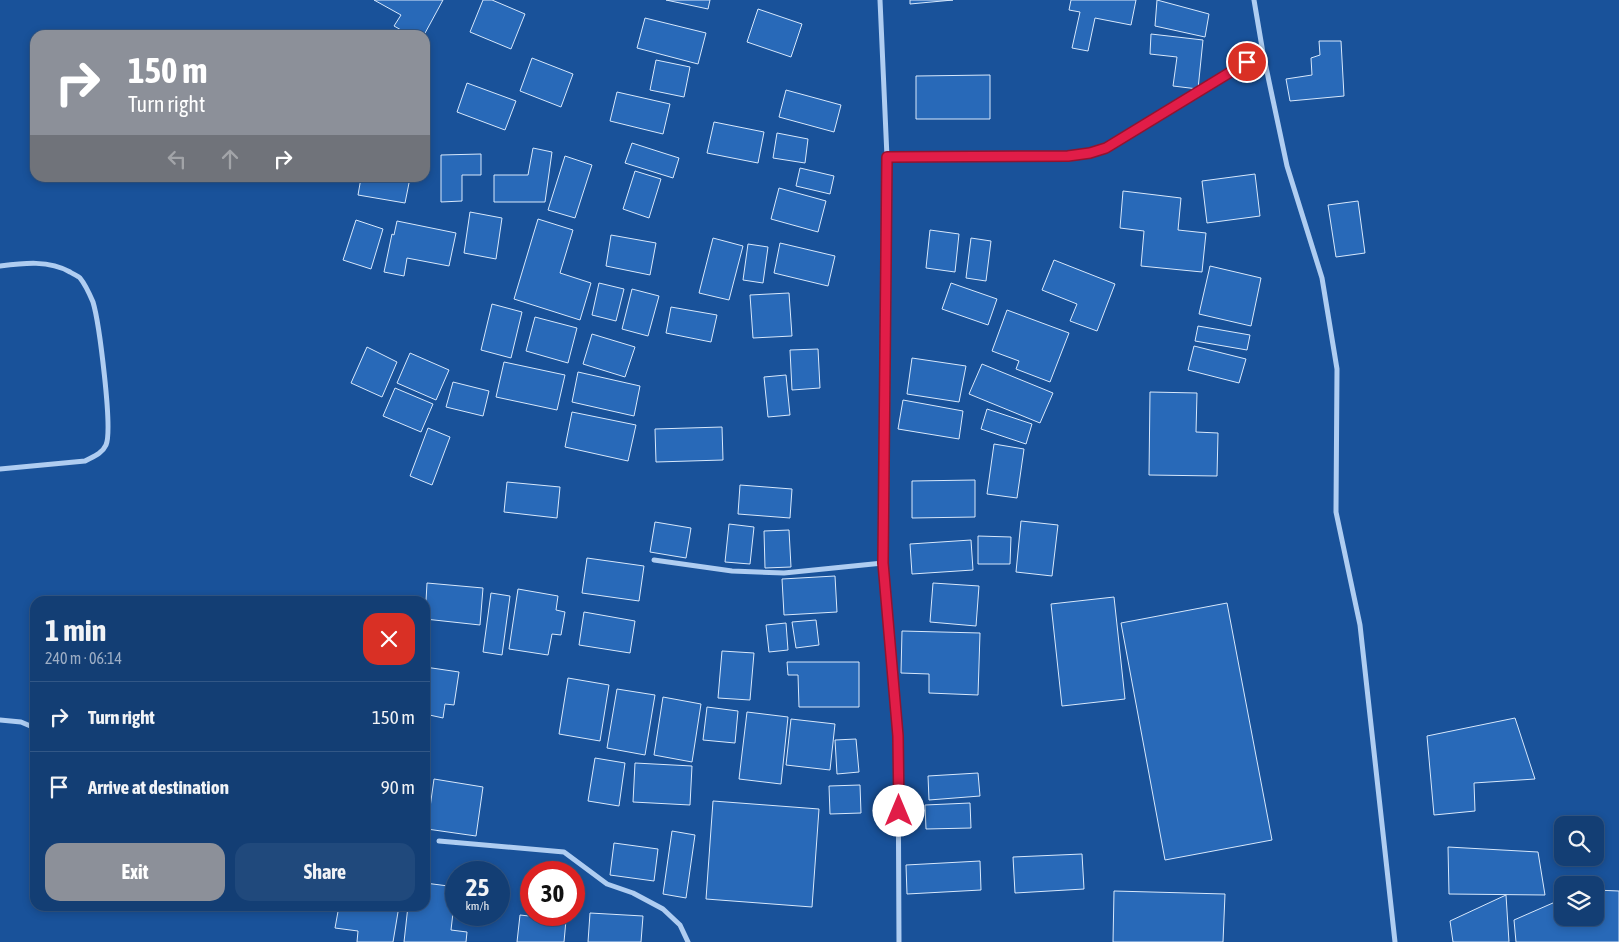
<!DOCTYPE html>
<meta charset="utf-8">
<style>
:root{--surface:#133e74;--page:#20497c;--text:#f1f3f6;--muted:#9daec5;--line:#325786;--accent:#8c9099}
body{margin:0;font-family:"Asap Condensed",sans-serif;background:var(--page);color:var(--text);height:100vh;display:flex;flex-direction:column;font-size:19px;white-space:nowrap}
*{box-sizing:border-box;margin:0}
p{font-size:16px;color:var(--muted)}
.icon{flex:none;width:28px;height:28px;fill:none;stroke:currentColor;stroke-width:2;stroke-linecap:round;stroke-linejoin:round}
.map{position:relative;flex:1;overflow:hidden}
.drawer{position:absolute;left:30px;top:596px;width:400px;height:315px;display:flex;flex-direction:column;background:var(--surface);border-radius:15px;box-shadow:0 2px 8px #0003,0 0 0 1px var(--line)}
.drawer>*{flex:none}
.top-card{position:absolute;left:30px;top:30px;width:400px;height:152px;border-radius:15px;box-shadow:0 2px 8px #0003,0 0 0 1px var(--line);background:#8c9099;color:#fff;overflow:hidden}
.buttons{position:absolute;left:1554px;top:816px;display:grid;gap:10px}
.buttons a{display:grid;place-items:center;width:50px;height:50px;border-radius:10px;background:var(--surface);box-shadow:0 2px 8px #0003,0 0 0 1px var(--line);font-size:25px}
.speed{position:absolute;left:445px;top:861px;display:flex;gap:10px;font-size:25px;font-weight:700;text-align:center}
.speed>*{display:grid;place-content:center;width:65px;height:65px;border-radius:50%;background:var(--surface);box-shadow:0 2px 8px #0003,0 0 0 1px var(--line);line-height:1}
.speed small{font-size:12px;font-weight:400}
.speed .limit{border:8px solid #d22;background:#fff;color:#111}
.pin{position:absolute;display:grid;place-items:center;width:42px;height:42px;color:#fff;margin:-21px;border:2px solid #fff;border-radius:50%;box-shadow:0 1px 5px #0007}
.me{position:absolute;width:55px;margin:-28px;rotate:0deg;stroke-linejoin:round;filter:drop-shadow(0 0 4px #0008)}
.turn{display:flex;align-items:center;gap:18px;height:105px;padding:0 15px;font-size:22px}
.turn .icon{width:65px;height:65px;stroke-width:2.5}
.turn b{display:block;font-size:35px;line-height:42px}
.lanes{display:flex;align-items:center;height:48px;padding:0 15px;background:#0003;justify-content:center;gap:25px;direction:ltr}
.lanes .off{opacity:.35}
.round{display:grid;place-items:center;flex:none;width:52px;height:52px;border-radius:15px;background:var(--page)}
.headline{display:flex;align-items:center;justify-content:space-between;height:85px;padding:0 15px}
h1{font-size:30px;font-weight:700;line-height:38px}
.primary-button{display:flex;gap:10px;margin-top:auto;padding:10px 15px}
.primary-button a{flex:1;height:58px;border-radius:15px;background:var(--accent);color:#fff;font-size:20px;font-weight:700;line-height:58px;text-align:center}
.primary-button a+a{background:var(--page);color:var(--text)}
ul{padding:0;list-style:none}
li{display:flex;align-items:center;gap:15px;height:70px;padding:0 15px;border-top:1px solid var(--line)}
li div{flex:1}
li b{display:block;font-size:19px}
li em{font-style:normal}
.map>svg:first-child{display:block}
.building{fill:#2869b8;stroke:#d7e8fc}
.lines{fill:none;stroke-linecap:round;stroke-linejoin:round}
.minor{stroke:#afcdf1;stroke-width:5}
.route-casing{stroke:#92132f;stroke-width:12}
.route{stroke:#e11d48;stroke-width:9}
</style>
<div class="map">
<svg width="1619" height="942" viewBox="0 0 1619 942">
<rect width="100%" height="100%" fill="#19529a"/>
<path class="building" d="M374 0H443L424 35H410L394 26 401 15Z
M483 0H492L525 14 511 49 470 32Z
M666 0H710L708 9Z
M910 0H953L910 4Z
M1071 0H1136L1131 25 1095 18 1088 51 1072 48 1080 12 1069 10Z
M1157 0 1209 14 1205 37 1155 26Z
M758 9 802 24 791 57 747 42Z
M645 18 706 33 698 64 637 48Z
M1151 34 1203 40 1198 89 1173 86 1177 57 1150 54Z
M1319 41H1341L1344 96 1290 101 1286 79 1312 75 1311 58 1320 55Z
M532 58 573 74 561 107 520 91Z
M656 60 690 67 684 97 650 90Z
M990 75V119H916V76Z
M467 83 516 101 505 130 457 112Z
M786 90 841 105 834 132 779 117Z
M617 92 670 104 663 134 610 121Z
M714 122 764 132 758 163 707 153Z
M777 133 808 139 805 163 773 158Z
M632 143 679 158 673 178 625 163Z
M533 148 552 152 545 202H494V175H528Z
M481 154V175H462V201L441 202V155Z
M565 156 592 165 575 218 548 210Z
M800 168 834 176 830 194 796 186Z
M635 171 661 179 649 218 623 209Z
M1255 174 1260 216 1207 223 1202 181Z
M361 178H410L405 203 358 195Z
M779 188 826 201 818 232 771 219Z
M1123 191 1181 198 1178 230 1206 233 1202 272 1141 266 1144 231 1120 228Z
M1358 201 1365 253 1336 257 1328 205Z
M470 212 502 218 496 259 464 253Z
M538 219 573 230 560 273 591 283 580 320 514 299Z
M356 220 383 229 371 269 343 260Z
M397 221 456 233 449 266 407 258 404 276 384 272 392 234 394 235Z
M930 230 959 234 955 272 926 268Z
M611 235 656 243 650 275 606 266Z
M713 238 743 246 729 300 699 293Z
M971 238 991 241 986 281 966 278Z
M780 243 835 256 828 286 774 273Z
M748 244 768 247 763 283 743 280Z
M1054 260 1115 284 1097 331 1070 321 1077 304 1042 290Z
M1210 266 1261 278 1251 326 1199 314Z
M599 283 624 289 616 321 592 315Z
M951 283 997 299 988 325 942 309Z
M632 289 659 296 648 336 622 329Z
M789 293 792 336 753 338 750 295Z
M492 304 522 312 511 358 481 350Z
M671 307 717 315 711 342 666 333Z
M1007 310 1069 333 1050 382 1016 369 1019 361 992 351Z
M535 317 577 328 568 363 526 351Z
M1198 326 1250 335 1247 350 1195 341Z
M592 334 635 347 625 377 583 364Z
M1194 346 1246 359 1239 383 1188 370Z
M367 347 397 362 382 397 351 383Z
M818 349 820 388 792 390 790 350Z
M410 353 449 370 436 400 397 383Z
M912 358 966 366 959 402 907 394Z
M504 362 565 375 557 410 496 397Z
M982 364 1053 393 1040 423 969 394Z
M578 372 640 386 634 416 572 402Z
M786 375 790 415 768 417 764 377Z
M453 382 489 391 483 416 446 407Z
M395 388 433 404 421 432 383 416Z
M1150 392 1197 393 1196 432 1218 433 1217 476 1149 475Z
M903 400 963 411 959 439 898 429Z
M987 409 1032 424 1026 444 981 429Z
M572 412 636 425 628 461 565 447Z
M722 427 723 460 656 462 655 429Z
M428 428 450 437 432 485 410 476Z
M994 444 1024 449 1017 498 987 494Z
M975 480V517L912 518V481Z
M507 482 560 487 557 518 504 512Z
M740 485 792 489 790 518 738 514Z
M1021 521 1058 525 1052 576 1016 572Z
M655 522 691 528 686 558 650 552Z
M729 524 754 527 750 564 725 562Z
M789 530 791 567 765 568 764 531Z
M978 536 1011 537 1010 564H978Z
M971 540 973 570 912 574 910 544Z
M587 558 644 566 639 601 582 593Z
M835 576 837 612 784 615 782 579Z
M427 583 483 588 480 625 425 619Z
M933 583 979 586 976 626 930 622Z
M518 589 558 596 556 610 565 612 561 635 552 634 548 655 509 649Z
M491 593 510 596 502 655 483 652Z
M1114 597 1125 699 1062 706 1051 604Z
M1227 603 1272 840 1165 860 1121 623Z
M584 612 635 621 630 653 579 645Z
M816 620 819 645 796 648 792 622Z
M786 623 788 650 769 652 766 625Z
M902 631 980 633 978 695 929 693V674L901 673Z
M722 651 754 653 750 700 718 698Z
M787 662H859V707H799L798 675H788Z
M425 667 459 672 454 705 445 704 443 718 425 714Z
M568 678 609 685 600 741 559 734Z
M617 689 655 695 645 755 607 748Z
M663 697 701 704 692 762 654 755Z
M707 707 738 711 735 743 703 740Z
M747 712 788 717 781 784 739 779Z
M1515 718 1535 779 1474 783 1475 811 1434 815 1427 736Z
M791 719 835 724 830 770 786 765Z
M856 739 859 772 837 774 835 740Z
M595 758 625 763 619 806 588 801Z
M635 763 692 766 690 805 633 802Z
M978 773 980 796 929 800 928 776Z
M434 779 483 787 476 836 427 829Z
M860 785 861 813 830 814 829 786Z
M713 801 819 809 812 907 706 899Z
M970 803 971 828 926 829 925 805Z
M672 831 695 835 686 898 663 894Z
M614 843 658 849 654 881 610 875Z
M1448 847 1538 852 1545 895 1449 894Z
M1082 854 1084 889 1015 893 1013 857Z
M980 861 981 890 907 894 906 865Z
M425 883 456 887 451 930 467 932 466 942H404L408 906H425Z
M1595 890 1619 891V942H1516L1514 920 1562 899V918H1595Z
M1114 891 1225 894 1223 942H1113Z
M1506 895 1509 942H1453L1450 921Z
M339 906H399L393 942H357L358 931 335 928Z
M590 913 643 916 641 942H588Z
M520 915 566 920 564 942H517Z"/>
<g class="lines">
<path class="minor" d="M880 0 887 157 883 563 898 736 899 942
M1254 0 1263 53 1287 166 1322 278 1337 369 1336 512 1360 625 1395 942
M887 157 1068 156 1089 153 1106 148 1263 53
M0 266C24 263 49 260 70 272 73 274 78 276 80 278 85 284 90 295 93 302 99 322 113 429 106 445 102 454 92 457 85 461L0 469
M654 560 732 571 784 573 883 563
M0 720 21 722 35 728
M439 841 564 852 607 884 633 893 663 909 680 925 688 942"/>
</g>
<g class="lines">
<defs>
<path id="route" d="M899 811 898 736 883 563 887 157 1068 156 1090 153 1106 148 1247 62"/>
</defs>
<use href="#route" class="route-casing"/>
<use href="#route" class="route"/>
</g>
</svg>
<div class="buttons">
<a><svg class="icon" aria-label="search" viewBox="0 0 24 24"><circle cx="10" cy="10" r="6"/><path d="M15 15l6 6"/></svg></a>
<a><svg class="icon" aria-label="layers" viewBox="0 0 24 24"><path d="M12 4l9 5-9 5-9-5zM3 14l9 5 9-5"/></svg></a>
</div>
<div class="speed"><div>25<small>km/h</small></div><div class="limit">30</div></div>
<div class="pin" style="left:1247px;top:62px;background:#d93025"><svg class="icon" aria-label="arrive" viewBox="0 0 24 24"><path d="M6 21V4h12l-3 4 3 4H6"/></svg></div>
<svg class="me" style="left:899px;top:811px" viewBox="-20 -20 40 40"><circle r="19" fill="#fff"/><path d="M0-13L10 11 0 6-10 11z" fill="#e11d48"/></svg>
<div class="top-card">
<div class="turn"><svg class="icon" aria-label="right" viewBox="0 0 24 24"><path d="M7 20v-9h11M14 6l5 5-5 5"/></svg><div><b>150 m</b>Turn right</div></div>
<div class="lanes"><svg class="icon off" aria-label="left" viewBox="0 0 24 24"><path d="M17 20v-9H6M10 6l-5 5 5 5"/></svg><svg class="icon off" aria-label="ahead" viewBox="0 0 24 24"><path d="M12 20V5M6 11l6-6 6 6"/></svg><svg class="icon" aria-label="right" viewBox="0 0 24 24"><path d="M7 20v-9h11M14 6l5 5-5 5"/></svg></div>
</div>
<section class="drawer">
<div class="headline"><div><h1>1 min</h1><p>240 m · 06:14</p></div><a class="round" style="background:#d93025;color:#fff"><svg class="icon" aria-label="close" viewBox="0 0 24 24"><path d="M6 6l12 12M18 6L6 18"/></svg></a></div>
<ul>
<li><svg class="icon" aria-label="right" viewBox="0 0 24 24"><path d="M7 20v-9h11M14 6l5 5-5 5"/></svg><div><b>Turn right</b></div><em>150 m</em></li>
<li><svg class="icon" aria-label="arrive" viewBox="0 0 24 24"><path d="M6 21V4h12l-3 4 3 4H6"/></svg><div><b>Arrive at destination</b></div><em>90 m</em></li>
</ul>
<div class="primary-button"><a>Exit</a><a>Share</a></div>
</section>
</div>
